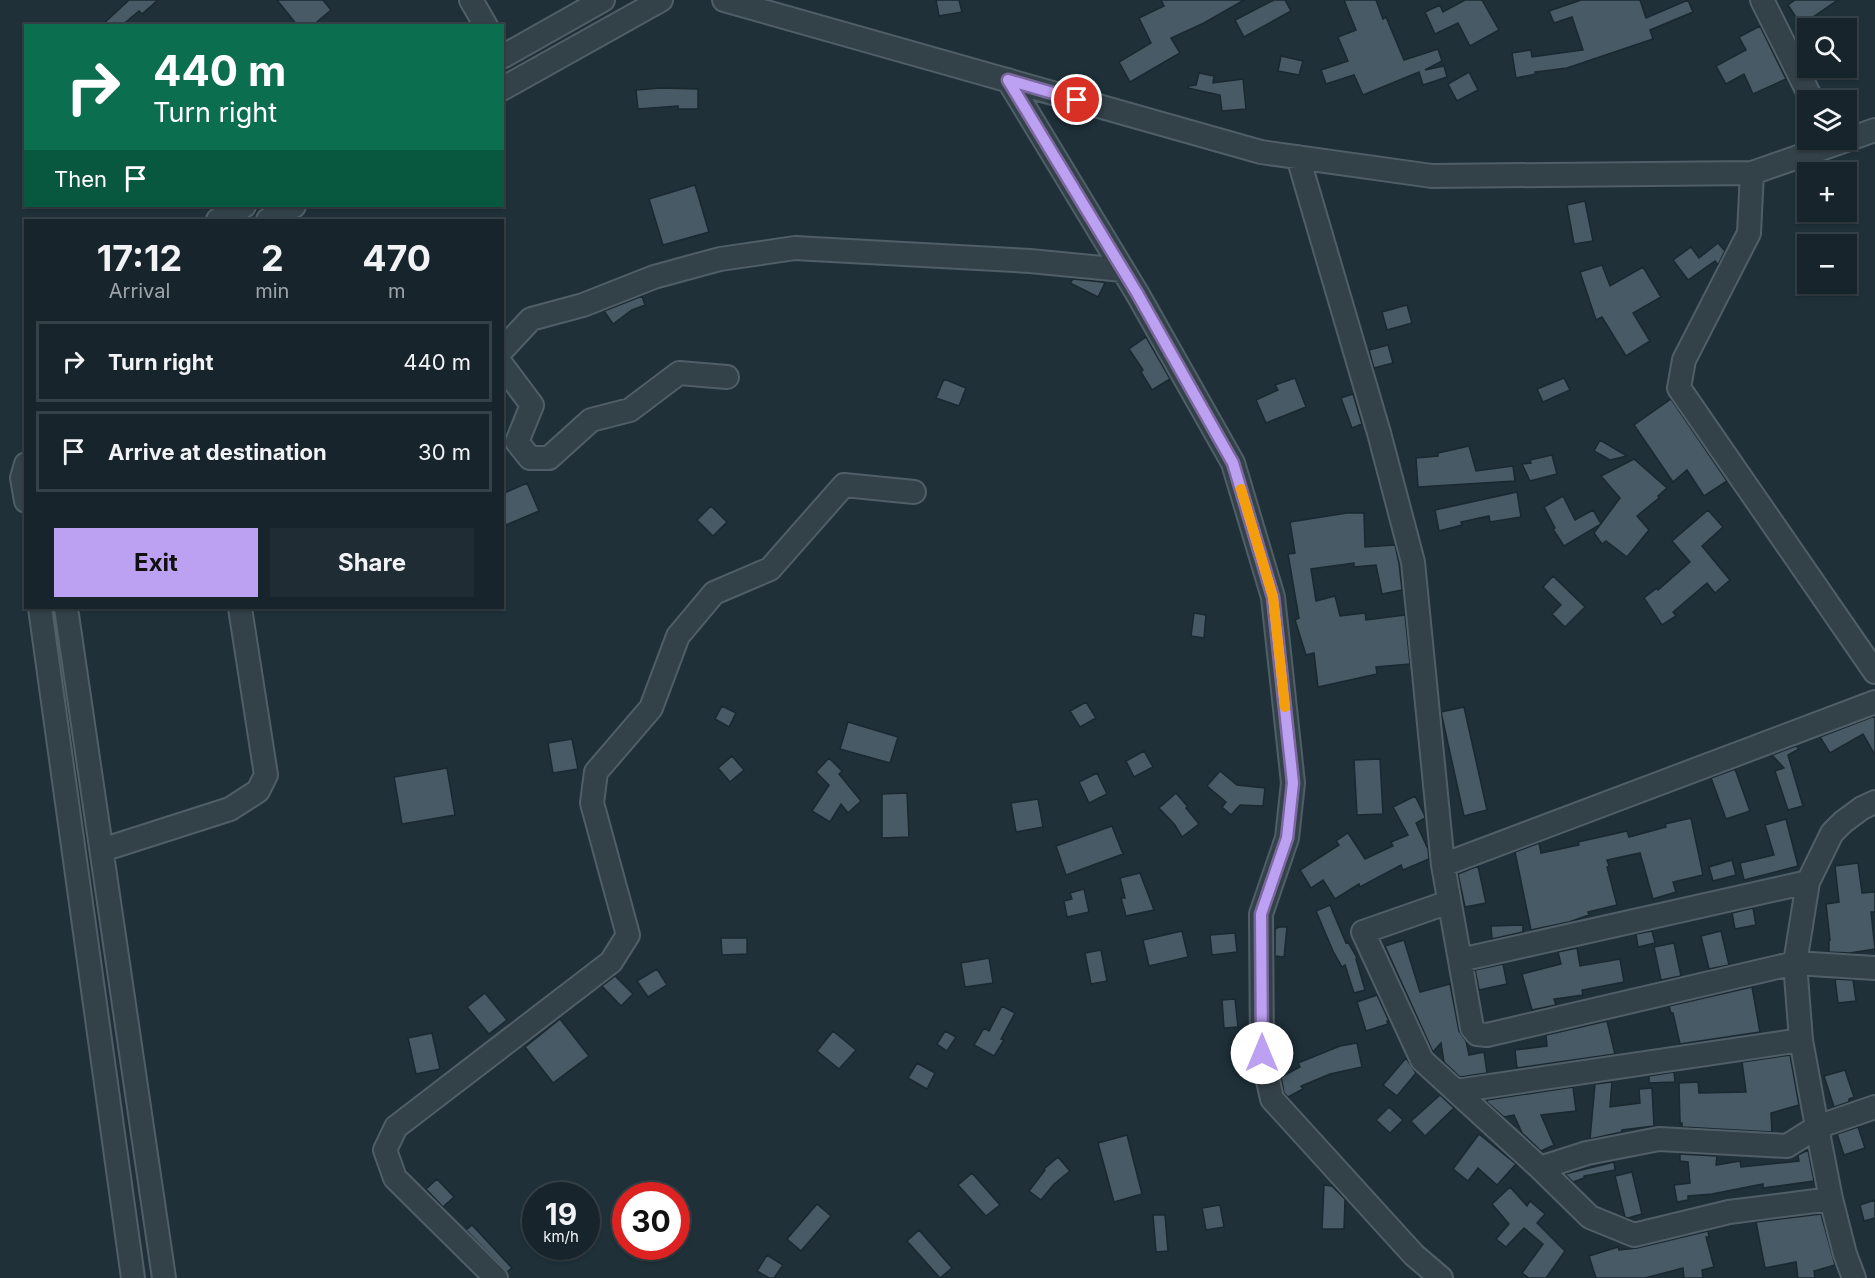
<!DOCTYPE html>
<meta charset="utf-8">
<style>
:root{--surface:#17242b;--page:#202c33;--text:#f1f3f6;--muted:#9ea4a9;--line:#364147;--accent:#bca0f2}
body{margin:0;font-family:Inter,sans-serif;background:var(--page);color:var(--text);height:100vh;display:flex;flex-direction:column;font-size:22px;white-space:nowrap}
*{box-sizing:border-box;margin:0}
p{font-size:20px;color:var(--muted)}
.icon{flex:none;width:33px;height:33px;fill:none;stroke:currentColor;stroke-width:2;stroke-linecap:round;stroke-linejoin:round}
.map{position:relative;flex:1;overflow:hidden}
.details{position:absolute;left:24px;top:219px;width:480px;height:390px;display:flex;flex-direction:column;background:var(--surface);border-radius:0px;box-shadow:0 2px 4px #0004,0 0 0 2px var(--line)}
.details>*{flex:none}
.hud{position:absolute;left:24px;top:24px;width:480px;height:183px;border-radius:0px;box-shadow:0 2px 4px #0004,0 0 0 2px var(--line);background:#0b6e4f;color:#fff;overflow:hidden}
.tools{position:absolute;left:1797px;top:18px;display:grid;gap:12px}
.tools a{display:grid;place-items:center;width:60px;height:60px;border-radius:0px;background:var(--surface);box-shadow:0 2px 4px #0004,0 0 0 2px var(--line);font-size:30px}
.speed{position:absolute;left:522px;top:1182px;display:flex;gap:12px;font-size:30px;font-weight:700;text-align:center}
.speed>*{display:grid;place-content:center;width:78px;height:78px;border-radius:50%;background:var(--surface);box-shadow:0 2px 4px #0004,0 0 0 2px var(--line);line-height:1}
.speed small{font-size:15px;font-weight:400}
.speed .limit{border:9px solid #d22;background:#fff;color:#111}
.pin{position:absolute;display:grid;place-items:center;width:51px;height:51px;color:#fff;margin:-26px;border:3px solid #fff;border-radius:50%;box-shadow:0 2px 6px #0007}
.me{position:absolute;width:66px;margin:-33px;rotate:0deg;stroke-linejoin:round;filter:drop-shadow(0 0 4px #0008)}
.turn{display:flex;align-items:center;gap:21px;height:126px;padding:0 30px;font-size:27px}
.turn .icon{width:78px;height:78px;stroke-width:2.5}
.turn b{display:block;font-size:42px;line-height:51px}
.then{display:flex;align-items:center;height:57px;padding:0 30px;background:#0003;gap:12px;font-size:22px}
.eta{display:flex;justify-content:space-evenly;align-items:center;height:102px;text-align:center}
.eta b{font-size:36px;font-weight:700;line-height:42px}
.cta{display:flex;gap:12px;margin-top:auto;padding:12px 30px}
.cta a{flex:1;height:69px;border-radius:0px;background:var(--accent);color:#111;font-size:24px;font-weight:700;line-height:69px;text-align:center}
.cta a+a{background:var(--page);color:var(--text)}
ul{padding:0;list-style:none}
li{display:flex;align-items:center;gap:18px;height:81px;margin:0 12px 9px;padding:0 18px;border:3px solid var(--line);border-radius:0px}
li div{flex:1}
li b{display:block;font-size:22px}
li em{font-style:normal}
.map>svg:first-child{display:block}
.building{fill:#475a65;stroke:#1a2830;stroke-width:1.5}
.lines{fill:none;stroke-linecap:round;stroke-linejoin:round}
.minor-casing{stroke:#505f67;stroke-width:26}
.minor{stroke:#334149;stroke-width:22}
.route-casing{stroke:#7a689d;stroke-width:15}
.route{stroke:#bca0f2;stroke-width:10}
.slow{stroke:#f59e0b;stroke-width:10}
</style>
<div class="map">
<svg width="1875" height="1278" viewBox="0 0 1875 1278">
<rect width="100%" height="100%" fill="#1f3039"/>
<path class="building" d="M129 0H158L142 14 139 11 121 26H101Z
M277 0H323L331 10 312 26H298Z
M936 0H959L962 12 939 16Z
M1161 0H1244L1204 23 1171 38 1180 53 1130 82 1119 62 1151 43 1139 18 1164 6Z
M1274 0H1285L1291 11 1244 37 1235 20Z
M1344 0H1376L1383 19 1386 17 1404 60 1438 49 1442 61 1425 70 1444 66 1447 77 1423 85 1419 72 1363 95 1354 75 1326 84 1321 70 1348 61 1338 37 1356 30Z
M1465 0H1482L1499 30 1470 46 1458 23 1435 34 1425 12 1440 5 1443 12Z
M1581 0H1640L1646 18 1688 0 1693 12 1650 30 1653 39 1567 68 1535 72 1536 74 1516 78 1512 53 1531 50 1532 57 1583 50 1572 17 1554 23 1549 11Z
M1795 0H1838L1801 25 1788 5Z
M1760 26 1786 79 1753 94 1744 74 1726 84 1716 66 1746 50 1739 37Z
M1281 56 1303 61 1299 75 1278 71Z
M1469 72 1478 90 1457 101 1448 84Z
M1199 73 1214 76 1213 83 1243 79 1246 109 1222 111 1220 95 1188 88V86L1196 85Z
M661 88 698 89V109H678V106L638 109 636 90Z
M695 185 709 232 663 245 649 199Z
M1585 201 1593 241 1574 244 1567 205Z
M1718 243 1725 251 1718 265 1715 261 1688 280 1673 260 1691 247 1699 258Z
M1602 265 1610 286 1643 267 1661 297 1633 313 1650 341 1626 356 1602 317 1596 320 1580 272Z
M1073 279 1102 282 1105 283 1098 297 1070 283Z
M642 296 645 305 632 310 613 324 604 311Z
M1407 305 1412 323 1387 330 1382 312Z
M1146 337 1170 379 1152 390 1141 372 1143 370 1129 349Z
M1388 345 1393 363 1374 368 1369 350Z
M1295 378 1306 407 1266 423 1256 400 1278 390 1275 385Z
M1564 378 1570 390 1543 402 1537 389Z
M944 379 966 388 959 406 936 398Z
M1353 394 1362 424 1352 428 1341 398Z
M1671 399 1727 481 1704 496 1687 470 1673 482 1634 425Z
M1600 440 1627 456 1610 460 1594 451Z
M1469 446 1476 471 1513 466 1515 481 1418 487 1416 458 1438 456V453Z
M1552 455 1557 474 1530 481 1522 464 1531 463 1530 460Z
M1634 459 1667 488 1658 496 1659 498 1637 516 1649 530 1627 557 1606 541 1602 544 1594 533 1620 498 1601 476Z
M527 483 539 511 506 525 502 516V494Z
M1517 492 1521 517 1490 522 1489 516 1461 522 1462 525 1439 531 1435 510Z
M1563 496 1575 520 1593 510 1601 524 1564 546 1553 529 1555 528 1544 507Z
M711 506 727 522 713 536 697 520Z
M1708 510 1723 527 1702 546 1730 580 1715 593 1707 583 1673 612 1676 616 1662 625 1644 598 1657 588 1658 590 1690 562 1672 541Z
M1347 513H1364L1365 547 1395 545 1399 563 1402 590 1382 594 1376 565 1354 567V563L1311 569 1316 601 1335 596 1340 616 1365 613 1366 620 1405 615 1410 664 1376 667 1377 674 1318 687 1314 653 1306 655 1295 620 1299 618 1288 554 1295 553 1290 522Z
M1553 576 1585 607 1565 627 1552 614 1561 605 1543 587Z
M1194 613 1206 615 1204 638 1191 636Z
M1086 702 1096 718 1080 727 1070 711Z
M722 706 736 713 729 727 715 719Z
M1464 707 1487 810 1464 816 1441 712Z
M1875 716V755L1863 734 1830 753 1820 737Z
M848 722 898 737 890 763 840 749Z
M572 739 578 769 553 773 548 743Z
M1796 746 1799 749 1788 755 1803 806 1788 810 1775 771 1784 768 1772 755Z
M1144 751 1153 767 1134 777 1126 761Z
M732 756 744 770 730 782 718 768Z
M829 758 842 771 839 774 861 801 848 813 841 804 830 822 812 811 829 785 816 772Z
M1380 759 1383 814 1357 815 1354 760Z
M447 768 455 815 402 824 394 777Z
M1735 769 1750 811 1726 819 1711 778Z
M1220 771 1237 785 1265 788 1263 806 1240 805 1231 815 1222 807 1226 802 1207 786Z
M1097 773 1107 794 1089 803 1079 782Z
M907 793 909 837 882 838V794Z
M1176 793 1188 807 1186 808 1199 824 1182 837 1175 825 1159 808Z
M1415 796 1424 814 1425 818 1416 823 1428 849 1429 859 1403 870 1401 865 1360 887 1359 884 1335 899 1323 880 1311 888 1300 870 1339 845 1336 841 1348 833 1365 859 1393 846 1391 842 1408 835 1393 807Z
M1038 799 1043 827 1016 832 1011 803Z
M1691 818 1703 875 1673 882 1676 892 1653 899 1640 853 1607 860 1609 866 1607 867 1617 905 1588 912 1589 915 1569 922 1531 930 1515 852 1539 843 1541 853 1579 845 1578 842 1627 831 1629 837 1666 827 1665 824Z
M1786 819 1798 866 1744 880 1740 863 1774 855 1765 825Z
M1112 826 1123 854 1066 875 1056 846Z
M1732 860 1736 875 1713 881 1709 867Z
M1858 863 1862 893 1875 892V912H1871L1875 949 1850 953 1829 952V940H1830L1826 904 1839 902 1835 866Z
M1478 866 1486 903 1465 907 1458 874Z
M1140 873 1154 910 1126 916 1121 898H1125L1120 878Z
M1084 889 1089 912 1067 917 1064 901 1072 899 1070 893Z
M1330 905 1346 943 1348 942 1357 958 1356 959 1365 990 1354 993 1345 965 1342 967 1333 951 1316 911Z
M1753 908 1756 925 1735 929 1732 913Z
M1523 925V932L1492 939 1491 926Z
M1279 927H1287L1284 957 1275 956V929Z
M1182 931 1188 957 1149 966 1143 940Z
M1652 931 1655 943 1638 947 1636 934Z
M1721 931 1729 965 1709 969 1701 936Z
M1235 933 1237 952 1212 955 1210 935Z
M721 938H747V954L722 955Z
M1404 940 1420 992 1450 984 1459 1031 1466 1041 1469 1055 1484 1052 1487 1073 1460 1077 1444 1062 1441 1043 1433 1052 1385 946Z
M1674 943 1681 976 1661 980 1654 947Z
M1577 948 1580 966 1620 959 1624 982 1582 990 1583 995 1554 999 1556 1005 1532 1010 1522 974 1561 964 1558 952Z
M1101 950 1107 981 1091 984 1085 953Z
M989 958 993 983 965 987 961 963Z
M1503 964 1507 984 1479 990 1475 970Z
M657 969 667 985 648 997 637 981Z
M615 976 633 994 621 1006 602 986Z
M1835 979 1853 980 1856 1001 1838 1003Z
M1752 987 1760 1032 1680 1044 1673 1013H1671L1669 1006Z
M485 993 507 1020 489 1034 467 1007Z
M1377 995 1389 1021H1387L1388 1024 1366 1031 1357 1002Z
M1235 999 1238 1027 1224 1028 1222 1000Z
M1002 1006 1015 1013 1001 1039 1004 1040 994 1056 974 1045 984 1028 989 1031Z
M560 1019 589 1056 553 1083 525 1047Z
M1607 1021 1615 1054 1517 1068 1515 1050 1547 1046 1546 1035Z
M833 1031 856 1050 839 1069 817 1051Z
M945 1031 956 1037 947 1051 937 1044Z
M432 1033 440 1069 416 1074 408 1038Z
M1357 1043 1362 1067 1330 1074 1301 1086 1303 1089 1288 1097 1284 1093 1281 1077 1300 1067 1298 1063 1340 1046Z
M1790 1055 1799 1105 1771 1113 1772 1132 1682 1127V1123H1680L1679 1083 1698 1082 1699 1093 1746 1092 1742 1062Z
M1406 1058 1416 1073 1397 1096 1383 1085Z
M917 1063 935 1073 927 1089 908 1078Z
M1845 1070 1854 1097 1849 1099V1102L1834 1107 1824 1076Z
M1674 1072 1675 1082 1649 1083V1076Z
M1612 1082 1610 1107 1640 1103 1639 1089 1652 1088 1654 1126 1622 1130V1132L1590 1139 1595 1084Z
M1573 1087 1576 1111 1541 1115 1554 1145 1541 1151 1522 1133 1514 1115 1504 1117 1487 1102V1100Z
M1440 1095 1454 1108 1425 1136 1411 1121Z
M1389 1107 1403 1120 1390 1133 1376 1120Z
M1858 1127 1865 1148 1844 1155 1837 1134Z
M1479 1134 1516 1164 1497 1185 1478 1168 1468 1181 1453 1169Z
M1127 1135 1142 1194 1114 1202 1098 1143Z
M1808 1150 1814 1181 1763 1188V1184L1712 1194 1688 1196V1200L1677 1202 1674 1185 1690 1183 1688 1162 1680 1161V1154L1717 1156 1716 1165 1740 1161 1741 1167 1799 1161 1798 1155Z
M1058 1157 1070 1171 1054 1184 1041 1200 1029 1191 1045 1170 1044 1169Z
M1614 1162 1615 1170 1584 1176V1178L1573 1182 1565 1174Z
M1632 1172 1642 1214 1628 1218 1625 1217 1615 1176Z
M972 1173 1000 1205 986 1216 958 1185Z
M437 1179 454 1197 443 1207 426 1189Z
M1324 1185 1332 1186 1345 1199 1344 1229H1322Z
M1510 1187 1527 1206 1530 1201 1545 1214 1537 1223 1565 1251 1546 1278H1529L1522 1273 1543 1244 1524 1228 1506 1247 1496 1239 1509 1224 1492 1204Z
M1875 1200V1218L1864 1221 1860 1205Z
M817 1204 831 1216 801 1251 787 1239Z
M1220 1205 1224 1227 1206 1230 1202 1208Z
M1821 1214 1835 1265 1814 1271 1815 1278H1798L1796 1262 1765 1268 1756 1222Z
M1153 1215H1165L1168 1251 1156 1252Z
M472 1225 512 1268 507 1272 466 1230Z
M919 1230 952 1268 940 1278 907 1241Z
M1708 1231 1709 1237H1706L1714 1267 1702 1270 1703 1278H1684L1683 1268 1645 1278H1596L1589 1256 1618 1247 1619 1250 1637 1248Z
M767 1255 783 1265 774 1278H769L757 1271Z"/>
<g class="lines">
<defs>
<path id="minor" d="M471 0 486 26
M724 0 1261 152 1432 176 1752 173 1875 130
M1762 0 1812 100
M502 57 603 0
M1008 80 1137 293 1233 463 1273 597 1293 783 1287 838 1261 914 1262 1053 1272 1099 1414 1255 1441 1278
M502 89 661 0
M1298 157 1379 433 1413 562 1443 865 1472 1028 1477 1034 1487 1035 1795 963 1875 968
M1752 173 1749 233 1684 360 1679 388 1875 672
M218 220 244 206
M268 220 294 206
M502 350 531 319 583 305 654 277 720 259 795 248 1030 261 1123 270
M502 365 532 405 517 442 530 458H549L591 420 630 410 679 373 727 377
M26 464 22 478 26 501
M40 608 133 1278
M66 608 164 1278
M102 850 230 809 258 791 266 775 240 608
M1443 865 1875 702
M1449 902 1363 932 1422 1060 1540 1168 1590 1217 1634 1235 1729 1212 1831 1199
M1460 960 1808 882
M1456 1091 1801 1040
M1540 1168 1587 1153 1659 1139 1787 1146 1817 1127 1875 1107
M496 1278 395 1178 385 1150 396 1127 611 962 628 935 592 803 596 772 651 708 678 636 714 593 770 569 844 485 914 492
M1854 1278 1845 1254 1831 1199 1817 1127 1801 1040 1795 963 1808 882 1832 833 1843 822 1862 808 1875 802"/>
</defs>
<use href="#minor" class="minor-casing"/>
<use href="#minor" class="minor"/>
</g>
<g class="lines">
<defs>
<path id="route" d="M1077 100 1008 80 1137 293 1233 463 1273 597 1293 783 1287 838 1261 914 1262 1053"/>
</defs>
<use href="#route" class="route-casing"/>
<use href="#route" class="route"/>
<path class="slow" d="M1241 489 1273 597 1285 707"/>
</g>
</svg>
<div class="tools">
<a><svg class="icon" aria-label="search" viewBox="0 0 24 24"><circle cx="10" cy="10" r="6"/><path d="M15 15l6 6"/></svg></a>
<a><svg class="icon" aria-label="layers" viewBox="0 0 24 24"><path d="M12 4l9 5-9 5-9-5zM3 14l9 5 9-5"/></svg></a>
<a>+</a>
<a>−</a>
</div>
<div class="speed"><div>19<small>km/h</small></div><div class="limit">30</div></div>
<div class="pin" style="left:1077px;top:100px;background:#d93025"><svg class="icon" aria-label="arrive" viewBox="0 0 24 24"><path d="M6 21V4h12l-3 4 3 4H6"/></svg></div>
<svg class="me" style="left:1262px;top:1053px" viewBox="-20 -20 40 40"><circle r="19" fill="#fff"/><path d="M0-13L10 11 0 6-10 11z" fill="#bca0f2"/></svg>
<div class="hud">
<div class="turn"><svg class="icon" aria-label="right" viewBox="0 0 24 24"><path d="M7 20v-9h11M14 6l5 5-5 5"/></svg><div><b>440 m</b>Turn right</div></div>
<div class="then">Then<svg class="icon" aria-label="arrive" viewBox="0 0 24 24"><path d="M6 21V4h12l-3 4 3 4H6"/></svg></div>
</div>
<section class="details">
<div class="eta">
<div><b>17:12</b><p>Arrival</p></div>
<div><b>2</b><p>min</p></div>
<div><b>470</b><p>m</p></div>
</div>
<ul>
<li><svg class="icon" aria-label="right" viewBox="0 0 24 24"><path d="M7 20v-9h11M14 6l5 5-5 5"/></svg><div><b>Turn right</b></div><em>440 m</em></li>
<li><svg class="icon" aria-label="arrive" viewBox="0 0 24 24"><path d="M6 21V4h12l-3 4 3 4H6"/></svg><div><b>Arrive at destination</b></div><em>30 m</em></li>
</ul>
<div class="cta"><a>Exit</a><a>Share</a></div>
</section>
</div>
